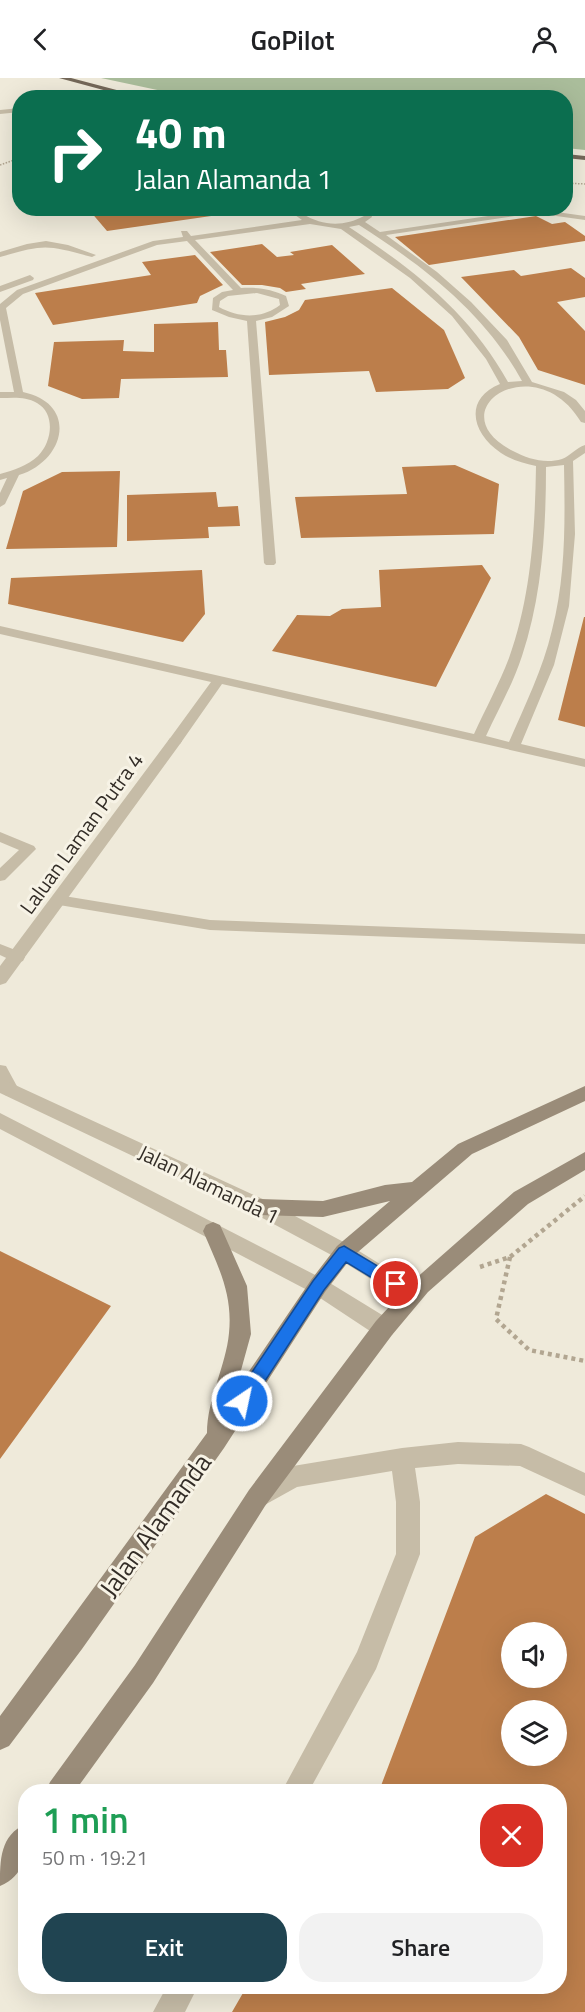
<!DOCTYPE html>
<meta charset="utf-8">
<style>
:root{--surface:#fff;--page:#f2f2f2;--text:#202124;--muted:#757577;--accent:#204451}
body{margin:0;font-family:"Titillium Web",sans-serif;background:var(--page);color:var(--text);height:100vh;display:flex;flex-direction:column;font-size:22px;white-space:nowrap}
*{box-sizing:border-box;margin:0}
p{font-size:20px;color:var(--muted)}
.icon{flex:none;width:33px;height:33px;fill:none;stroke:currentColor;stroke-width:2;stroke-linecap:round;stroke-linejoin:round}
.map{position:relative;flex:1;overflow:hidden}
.side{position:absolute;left:18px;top:1706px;width:549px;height:210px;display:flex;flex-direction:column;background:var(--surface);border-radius:24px;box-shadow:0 6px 24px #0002}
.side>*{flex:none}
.guide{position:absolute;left:12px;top:12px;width:561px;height:126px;border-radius:24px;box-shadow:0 6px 24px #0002;background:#0b6e4f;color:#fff;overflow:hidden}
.controls{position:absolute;left:501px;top:1544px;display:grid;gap:12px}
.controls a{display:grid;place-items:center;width:66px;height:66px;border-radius:50%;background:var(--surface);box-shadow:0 6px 24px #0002;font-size:30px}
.pin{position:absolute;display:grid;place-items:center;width:51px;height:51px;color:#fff;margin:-26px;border:3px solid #fff;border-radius:50%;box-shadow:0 2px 6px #0007}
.me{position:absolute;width:66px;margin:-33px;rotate:34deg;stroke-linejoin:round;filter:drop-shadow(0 0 4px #0008)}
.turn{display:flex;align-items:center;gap:21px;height:126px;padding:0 24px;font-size:27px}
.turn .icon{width:78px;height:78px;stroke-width:2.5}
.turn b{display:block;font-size:42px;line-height:51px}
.round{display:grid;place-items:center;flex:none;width:63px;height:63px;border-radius:24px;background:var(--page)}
.summary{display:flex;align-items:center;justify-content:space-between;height:102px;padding:0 24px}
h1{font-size:36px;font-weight:600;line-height:45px;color:#1e9e55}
.cta{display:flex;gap:12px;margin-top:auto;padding:12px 24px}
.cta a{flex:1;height:69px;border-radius:24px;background:var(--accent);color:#fff;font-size:24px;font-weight:600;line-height:69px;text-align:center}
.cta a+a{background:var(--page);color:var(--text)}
header{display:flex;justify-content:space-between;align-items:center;height:78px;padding:0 24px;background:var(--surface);font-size:27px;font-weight:600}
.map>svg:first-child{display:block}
.green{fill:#aabd9b}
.building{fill:#bc7e4b;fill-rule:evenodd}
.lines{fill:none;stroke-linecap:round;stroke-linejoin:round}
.path-far1{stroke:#b2a691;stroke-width:1.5;stroke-dasharray:1.5 1.5;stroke-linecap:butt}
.path{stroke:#b2a691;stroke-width:4.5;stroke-dasharray:4 4;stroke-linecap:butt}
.lane{fill:#c6bca7;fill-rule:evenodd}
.street{fill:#c6bca7;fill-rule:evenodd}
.secondary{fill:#9a8c79;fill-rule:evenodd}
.primary{fill:#746859;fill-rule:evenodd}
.route{fill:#1a73e8;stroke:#114b97;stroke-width:1.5}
.labels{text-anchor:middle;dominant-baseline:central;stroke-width:6;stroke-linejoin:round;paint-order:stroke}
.street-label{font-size:21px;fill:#332d27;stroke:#f7f3e6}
.near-street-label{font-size:26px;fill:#332d27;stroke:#f7f3e6}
</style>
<header><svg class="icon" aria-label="back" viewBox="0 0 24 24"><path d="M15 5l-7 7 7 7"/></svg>GoPilot<svg class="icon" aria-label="person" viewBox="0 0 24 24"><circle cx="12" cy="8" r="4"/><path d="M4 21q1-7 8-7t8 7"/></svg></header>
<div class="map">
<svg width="585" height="1934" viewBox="0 0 585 1934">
<rect width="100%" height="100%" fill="#efeada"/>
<path class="green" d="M101 0H585V72L566 70V20H195Z"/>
<path class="building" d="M100 130H227L232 135 107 153 90 133Z
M536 138 552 146 565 144 585 158V163L429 187 395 159Z
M262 166 277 179 294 177 290 174 332 167 365 196 301 206 306 211 286 214 280 210 262 207H242L210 174Z
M195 177 223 207 200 218 197 225 53 247 35 215 151 197 142 184Z
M571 190 585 200V219L557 224 585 253V307L538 292 519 259 461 199 514 192 521 198Z
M392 210 444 252 465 300 448 311 376 314 369 293 269 297 265 244 285 239 299 232 305 222Z
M218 244 219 272H226L228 299 121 301 119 320 82 321 48 308 54 264 124 262 123 273 154 274V246Z
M455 387 499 406 494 456 301 460 295 419 407 416 402 389Z
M120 393 117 469 6 471 23 413 62 394Z
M216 414 218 429 238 428 240 448 208 449 209 460 127 463V417Z
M482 487 491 500 436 609 272 573 297 537 330 538 342 531 381 529 379 492Z
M202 492 205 536 183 564 8 526 11 500Z
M584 539H585V649L558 642Z
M0 1173 111 1228 0 1381Z
M546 1416 585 1436V1934H232L247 1908H560V1713H379L475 1459ZM512 1554H556V1599H512ZM512 1632H556V1677H512Z"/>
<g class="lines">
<path class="path-far1" d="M0 87 20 80
M566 105 585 106"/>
<path class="path" d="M510 1179 496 1241 529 1272 585 1283
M480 1189 510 1179 585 1118"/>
<path class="lane" d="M20 30V34L0 36V32Z
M298 130H306L303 136C322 148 344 149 364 138L361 130H369L372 139 365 144 380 154 535 131 585 138V142L535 135 386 157 437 194 471 224 507 262 532 304 564 314 576 322 585 333V345L581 344C535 267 435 333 513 373 528 381 545 386 562 381 570 378 576 370 585 367V375L573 383 575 456 569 528 554 587 521 666 585 681V689L222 606 180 666 175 667 168 663 211 604 0 556V548L474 656C486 630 499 606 509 580 531 519 535 452 536 388 523 385 512 382 501 375 472 356 463 321 500 306L486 281 452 238 410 200 341 151 310 146 195 162 241 210C258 209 271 211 286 218L289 228 272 239 256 243 276 485 274 487H266L264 485 247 243 229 239 212 232 213 220 222 214 233 212 187 163 157 167 23 216 6 230 23 314C79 326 65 383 19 397L5 426 0 429V415L7 400 0 402V396C14 392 27 388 38 378 52 364 56 336 37 325 25 318 13 320 0 320V314H14L0 242V226L17 212 153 163 183 159 181 153H187L191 158 302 142 295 137ZM359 147C423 188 484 234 522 303L508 304C469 234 415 193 349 149ZM257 215 279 221 280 227C262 241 239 240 219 229L220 223 228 218ZM564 387C565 442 566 498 552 552 543 591 525 627 509 664L486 658C498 632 513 606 522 578 542 518 546 452 546 389Z
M46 163 68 167 96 177 92 179C46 167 46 166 0 179V174L27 166Z
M30 197 34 200 33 202 0 214V208Z
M0 754 34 768 36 771 5 802 0 803V790L19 772 0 764Z
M58 817 210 842 585 856V866L210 852 53 826 51 822Z
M0 866 23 875 25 879 23 883 17 885 0 877Z
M0 987 6 988 19 1012 17 1017 11 1019 5 1017 0 1008Z"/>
<path class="street" d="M175 659 180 660 182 663 180 666 6 905 0 907V888L170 660Z
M0 1000 267 1123 351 1168 420 1211 423 1217 420 1223 413 1226 406 1223 337 1180 253 1135 0 1015Z
M0 1035 325 1202 392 1243 395 1250 392 1257 384 1259 376 1257 311 1214 0 1051Z
M458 1364 521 1366 529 1369 585 1395V1418L520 1388 458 1386 415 1390 420 1424V1476L376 1591 309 1713H282L357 1574 396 1476V1424L392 1393 297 1409 261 1429 253 1426 249 1418 253 1410 293 1388 402 1370Z
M167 1908H198L185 1934H153Z"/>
<path class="secondary" d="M585 1008V1023L472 1076 351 1180 325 1214 224 1370 82 1571 9 1668 0 1672V1638L207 1355C207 1321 226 1288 229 1255 233 1216 218 1188 203 1153L206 1147 213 1144 220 1147 247 1208 251 1256 235 1314 311 1202 337 1168 390 1123 323 1139 260 1137 253 1135 250 1129 253 1123 260 1121 323 1123 385 1107 412 1104 458 1066Z
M585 1074V1092L528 1126 428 1214 392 1257 265 1428 153 1605 75 1713H46L50 1704 135 1587 249 1412 376 1243 414 1202 514 1114Z
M26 1746C26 1772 28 1796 0 1808 0 1782 0 1757 26 1746Z"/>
<path class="primary" d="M59 0H71L147 20H133Z
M566 76 585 78V82L566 80Z"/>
</g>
<path class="route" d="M344 1168 401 1202 404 1206 401 1211 396 1213 390 1211 346 1184 324 1212 248 1329 242 1331 236 1329 233 1323 236 1318 313 1203 339 1170Z"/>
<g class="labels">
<g class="street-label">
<text transform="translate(81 755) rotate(-54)">Laluan Laman Putra 4</text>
<text transform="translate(209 1106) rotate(26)">Jalan Alamanda 1</text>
</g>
<g class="near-street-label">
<text transform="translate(155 1447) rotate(-54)">Jalan Alamanda</text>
</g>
</g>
</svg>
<div class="controls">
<a><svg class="icon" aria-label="sound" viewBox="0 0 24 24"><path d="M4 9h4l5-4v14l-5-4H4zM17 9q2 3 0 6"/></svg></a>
<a><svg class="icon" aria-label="layers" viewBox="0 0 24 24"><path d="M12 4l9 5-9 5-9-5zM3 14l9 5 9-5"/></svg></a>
</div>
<div class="pin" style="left:396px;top:1206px;background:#d93025"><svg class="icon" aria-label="arrive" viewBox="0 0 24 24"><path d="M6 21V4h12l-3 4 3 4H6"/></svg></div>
<svg class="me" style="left:242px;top:1323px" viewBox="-20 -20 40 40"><circle r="17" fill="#1a73e8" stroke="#fff" stroke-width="3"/><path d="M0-11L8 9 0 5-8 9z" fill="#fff"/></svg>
<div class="guide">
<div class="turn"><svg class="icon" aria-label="right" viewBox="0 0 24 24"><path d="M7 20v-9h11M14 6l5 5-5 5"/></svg><div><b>40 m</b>Jalan Alamanda 1</div></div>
</div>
<section class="side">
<div class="summary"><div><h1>1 min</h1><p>50 m · 19:21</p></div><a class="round" style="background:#d93025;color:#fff"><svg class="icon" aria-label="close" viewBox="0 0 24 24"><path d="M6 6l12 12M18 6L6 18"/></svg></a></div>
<div class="cta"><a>Exit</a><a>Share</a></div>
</section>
</div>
